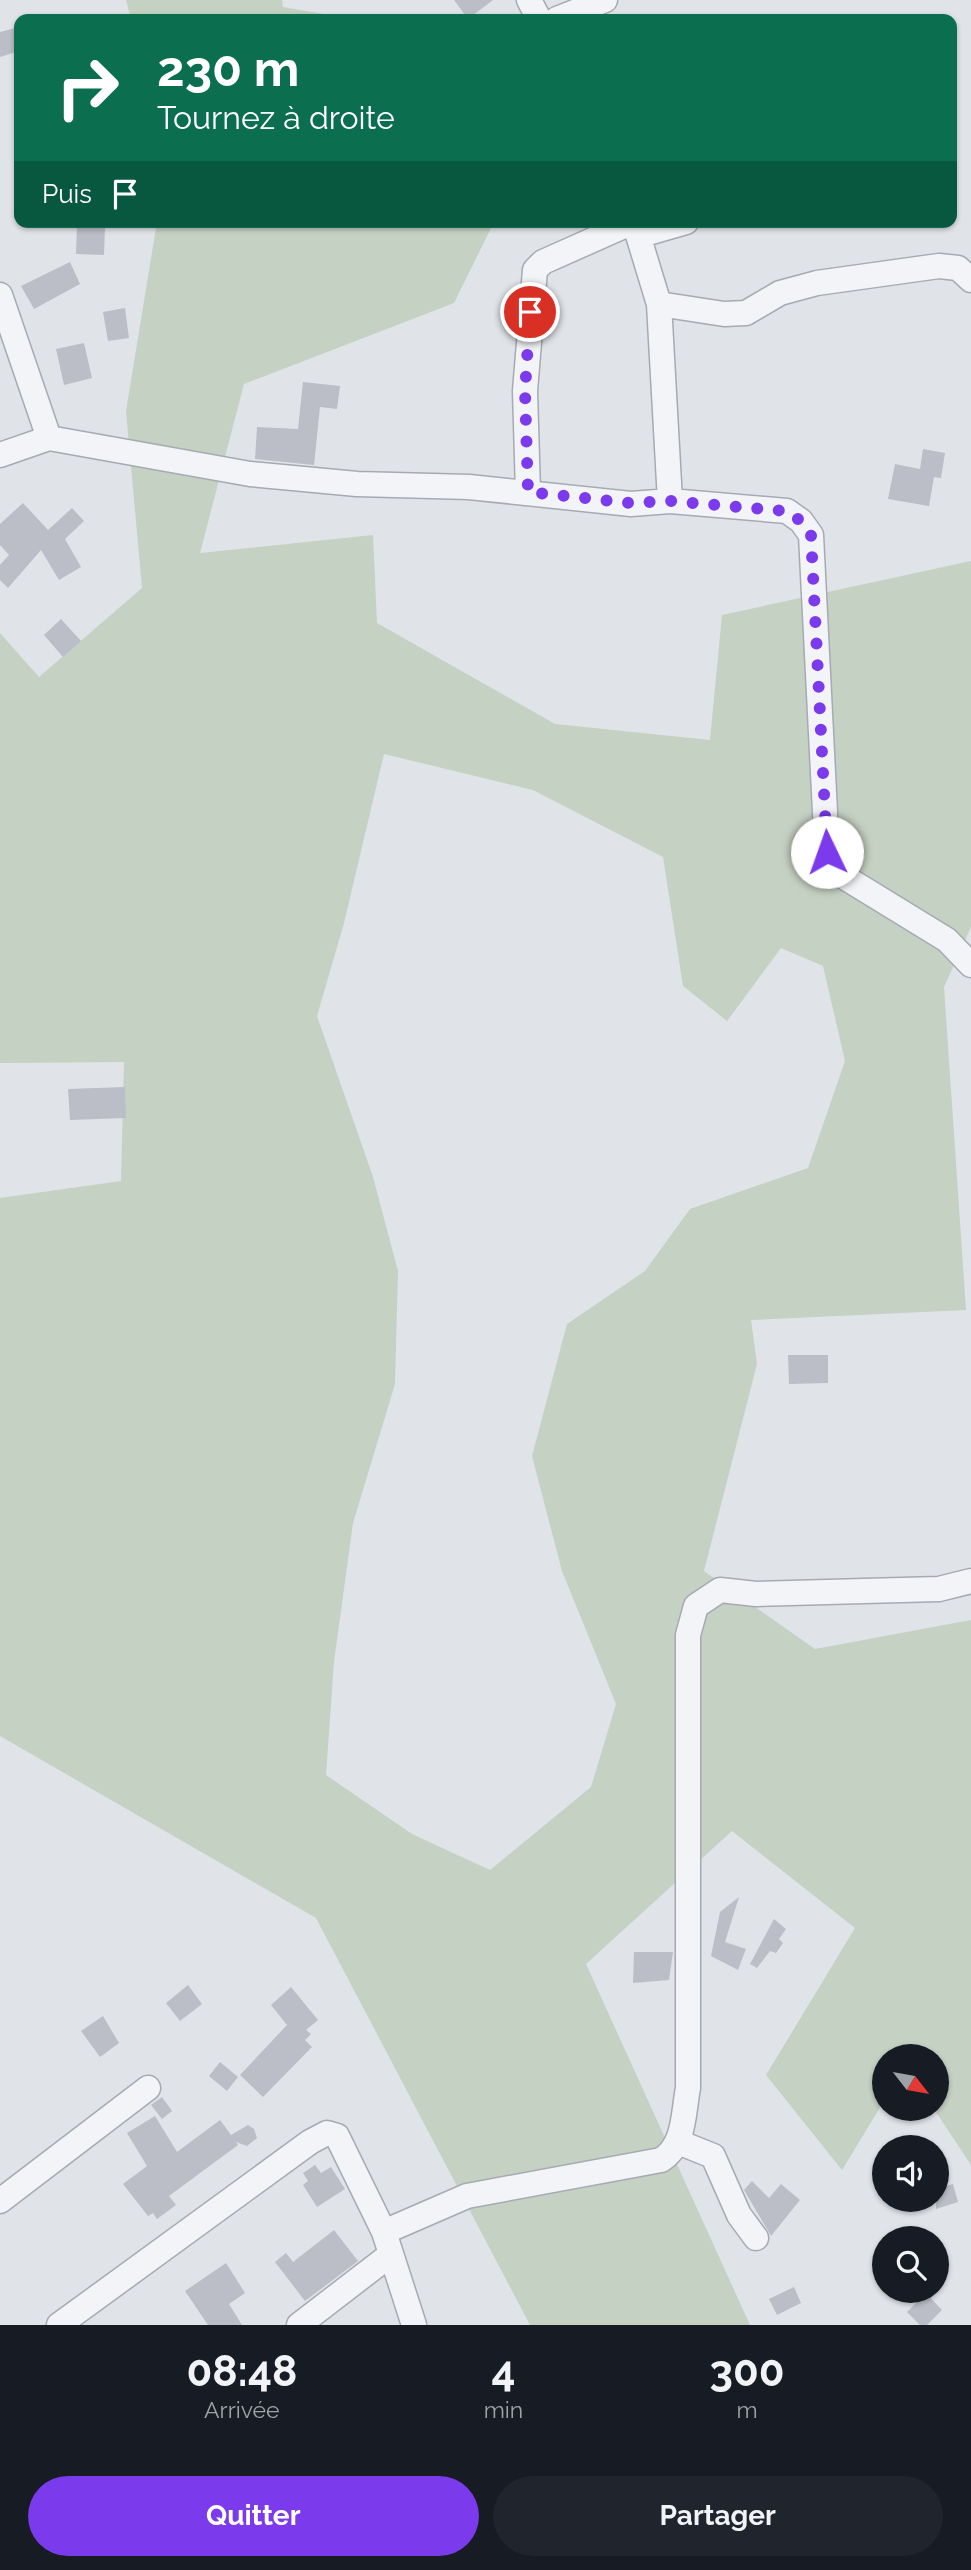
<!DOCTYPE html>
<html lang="fr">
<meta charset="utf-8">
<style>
:root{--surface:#171b24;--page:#20242c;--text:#f1f3f6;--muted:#9ea1a6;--accent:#7c3aed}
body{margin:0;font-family:Raleway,sans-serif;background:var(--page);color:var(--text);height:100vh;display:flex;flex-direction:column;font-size:26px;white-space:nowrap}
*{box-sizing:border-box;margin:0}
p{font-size:23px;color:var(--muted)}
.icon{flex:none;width:38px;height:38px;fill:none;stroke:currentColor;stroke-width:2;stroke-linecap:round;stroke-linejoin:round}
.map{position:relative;height:2325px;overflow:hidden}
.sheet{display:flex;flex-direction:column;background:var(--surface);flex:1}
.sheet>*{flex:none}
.guide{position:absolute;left:14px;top:14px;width:943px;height:214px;border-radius:14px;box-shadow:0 2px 5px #0004;background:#0b6e4f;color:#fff;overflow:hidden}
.needle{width:46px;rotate:121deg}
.buttons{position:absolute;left:872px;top:2044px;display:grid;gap:14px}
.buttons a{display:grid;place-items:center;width:77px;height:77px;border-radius:50%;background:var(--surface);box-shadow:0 2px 5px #0004;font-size:35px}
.pin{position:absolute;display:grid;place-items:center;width:60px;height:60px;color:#fff;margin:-30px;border:4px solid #fff;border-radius:50%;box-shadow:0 2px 7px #0007}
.me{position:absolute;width:77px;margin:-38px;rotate:357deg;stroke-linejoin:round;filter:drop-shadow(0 0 5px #0008)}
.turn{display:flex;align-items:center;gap:24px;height:147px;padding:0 28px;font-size:32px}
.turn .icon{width:91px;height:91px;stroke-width:2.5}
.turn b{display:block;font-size:49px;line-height:60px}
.then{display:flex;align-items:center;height:66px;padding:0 28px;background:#0003;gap:14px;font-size:26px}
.eta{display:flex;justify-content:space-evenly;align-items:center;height:119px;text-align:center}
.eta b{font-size:42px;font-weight:700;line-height:49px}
.cta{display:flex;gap:14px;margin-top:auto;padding:14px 28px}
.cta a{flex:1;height:80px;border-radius:42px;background:var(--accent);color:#fff;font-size:28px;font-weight:700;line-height:80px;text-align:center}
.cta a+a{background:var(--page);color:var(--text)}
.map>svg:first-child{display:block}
.green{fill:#c5d1c2;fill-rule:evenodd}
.building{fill:#bbbec7}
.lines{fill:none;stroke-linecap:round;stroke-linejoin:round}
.minor-casing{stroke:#a6aab2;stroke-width:27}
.minor{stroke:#f3f4f7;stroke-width:24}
.route{stroke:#7c3aed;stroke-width:12;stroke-dasharray:0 21.6}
</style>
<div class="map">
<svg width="971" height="2325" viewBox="0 0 971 2325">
<rect width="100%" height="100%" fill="#e0e3e8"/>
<path class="green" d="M126 0H282L283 7 352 19H131Z
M157 222H494L454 303 244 384 200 553 373 535 377 623 555 724 710 740 722 615 971 561V927L944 987 966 1310 751 1320 757 1364 704 1571 815 1649 971 1620V2165L934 2109 936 2056H884V2101L842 2170 766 2075 855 1928 732 1831 586 1964 750 2325H530L316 1918 0 1736V1198L121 1181 124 1062 0 1063V633L39 677 142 588 126 411ZM384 754 533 790 663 857 683 986 727 1021 781 948 823 966 845 1061 808 1168 690 1209 645 1271 567 1324 532 1456 562 1571 616 1704 591 1787 490 1870 412 1834 326 1775 334 1662 353 1523 395 1384 398 1271 373 1177 317 1016 344 923Z"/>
<path class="building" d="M454 0H493L468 19Z
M19 27V51L0 57V32Z
M77 225 105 226 104 255 76 254Z
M70 262 80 284 34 309 21 286Z
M125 308 129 338 108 341 103 312Z
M84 343 92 378 64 385 56 349Z
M303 382 340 386 337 409 320 407 314 465 255 459 257 427 298 429Z
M923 449 945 453 941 478 934 477 929 506 888 499 895 464 920 469Z
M23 503 48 530 72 508 84 521 65 539 81 567 59 580 41 550 8 588 0 580V565L9 555 0 545V524Z
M61 619 81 641 63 657 44 635Z
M125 1087 126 1118 70 1120 68 1089Z
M788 1355H828V1383L789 1384Z
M739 1897 725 1942 746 1949 738 1970 711 1956 720 1912Z
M774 1919 786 1929 779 1939 783 1943 776 1953 770 1951 757 1968 750 1964Z
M634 1952H673L669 1980 633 1983Z
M188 1985 202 2004 180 2021 166 2003Z
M291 1987 318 2020 306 2030 311 2034 305 2040 312 2047 263 2097 240 2075 287 2025 271 2005Z
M103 2016 119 2043 100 2057 81 2031Z
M220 2062 238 2077 227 2091 209 2076Z
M162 2097 172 2111 162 2119 151 2105Z
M155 2116 177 2152 220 2120 231 2135 248 2125 254 2129 257 2138 247 2146 236 2142 238 2145 169 2196 176 2205 157 2219 153 2213 148 2216 123 2184 147 2166 127 2133Z
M315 2165 321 2173 331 2167 345 2189 317 2207 303 2185 308 2181 303 2173Z
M752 2181 769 2198 781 2184 800 2200 771 2236 744 2190Z
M953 2184 958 2202 936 2209V2189Z
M334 2230 358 2261 305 2301 275 2262 286 2253 293 2262Z
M226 2263 245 2293 229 2304 242 2325H208L185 2291Z
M794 2287 801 2303 777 2315 769 2299Z
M926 2293 942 2310 927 2325H920L907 2312Z"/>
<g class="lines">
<defs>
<path id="minor" d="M529 0 539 19
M557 19 605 0
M634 222 659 304 670 501
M641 235 686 222
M0 295 49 438
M659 304 724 314 746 313 780 293 817 283 939 266 958 268 971 280
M0 455 49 438 250 474 357 484 469 487 631 504 670 501 787 511 801 521 811 535 827 852 841 875 947 940 971 965
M528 492 525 391 535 270 543 262 633 222
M678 2142 713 2156 739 2215 756 2238
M0 2201 148 2088
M384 2232 467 2196 661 2160C685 2145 683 2114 688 2088V1635L696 1606 720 1590 756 1594 939 1589 971 1581
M59 2325 310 2142 327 2133 337 2136 384 2232 414 2325
M299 2325 390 2255"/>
</defs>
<use href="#minor" class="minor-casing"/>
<use href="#minor" class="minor"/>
</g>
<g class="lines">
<path class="route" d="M530 312 525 391 528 492 631 503 670 501 786 511 801 521 811 535 827 852"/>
</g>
</svg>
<div class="buttons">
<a><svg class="needle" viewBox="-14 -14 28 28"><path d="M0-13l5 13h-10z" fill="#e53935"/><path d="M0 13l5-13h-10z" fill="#9ea1a6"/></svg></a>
<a><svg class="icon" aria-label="sound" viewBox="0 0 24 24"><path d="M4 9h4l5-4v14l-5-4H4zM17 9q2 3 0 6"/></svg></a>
<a><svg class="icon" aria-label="search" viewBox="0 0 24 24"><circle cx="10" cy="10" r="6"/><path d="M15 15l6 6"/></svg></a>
</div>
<div class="pin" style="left:530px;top:312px;background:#d93025"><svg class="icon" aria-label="arrive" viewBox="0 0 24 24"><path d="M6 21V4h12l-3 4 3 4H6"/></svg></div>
<svg class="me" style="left:827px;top:852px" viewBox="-20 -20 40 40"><circle r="19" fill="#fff"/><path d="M0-13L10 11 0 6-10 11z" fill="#7c3aed"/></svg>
<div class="guide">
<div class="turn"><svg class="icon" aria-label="right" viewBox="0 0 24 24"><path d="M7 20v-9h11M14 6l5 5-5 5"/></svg><div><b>230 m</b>Tournez à droite</div></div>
<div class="then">Puis<svg class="icon" aria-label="arrive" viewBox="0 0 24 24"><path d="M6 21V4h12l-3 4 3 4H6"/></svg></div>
</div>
</div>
<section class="sheet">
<div class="eta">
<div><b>08:48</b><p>Arrivée</p></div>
<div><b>4</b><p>min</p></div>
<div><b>300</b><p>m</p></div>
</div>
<div class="cta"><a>Quitter</a><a>Partager</a></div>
</section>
